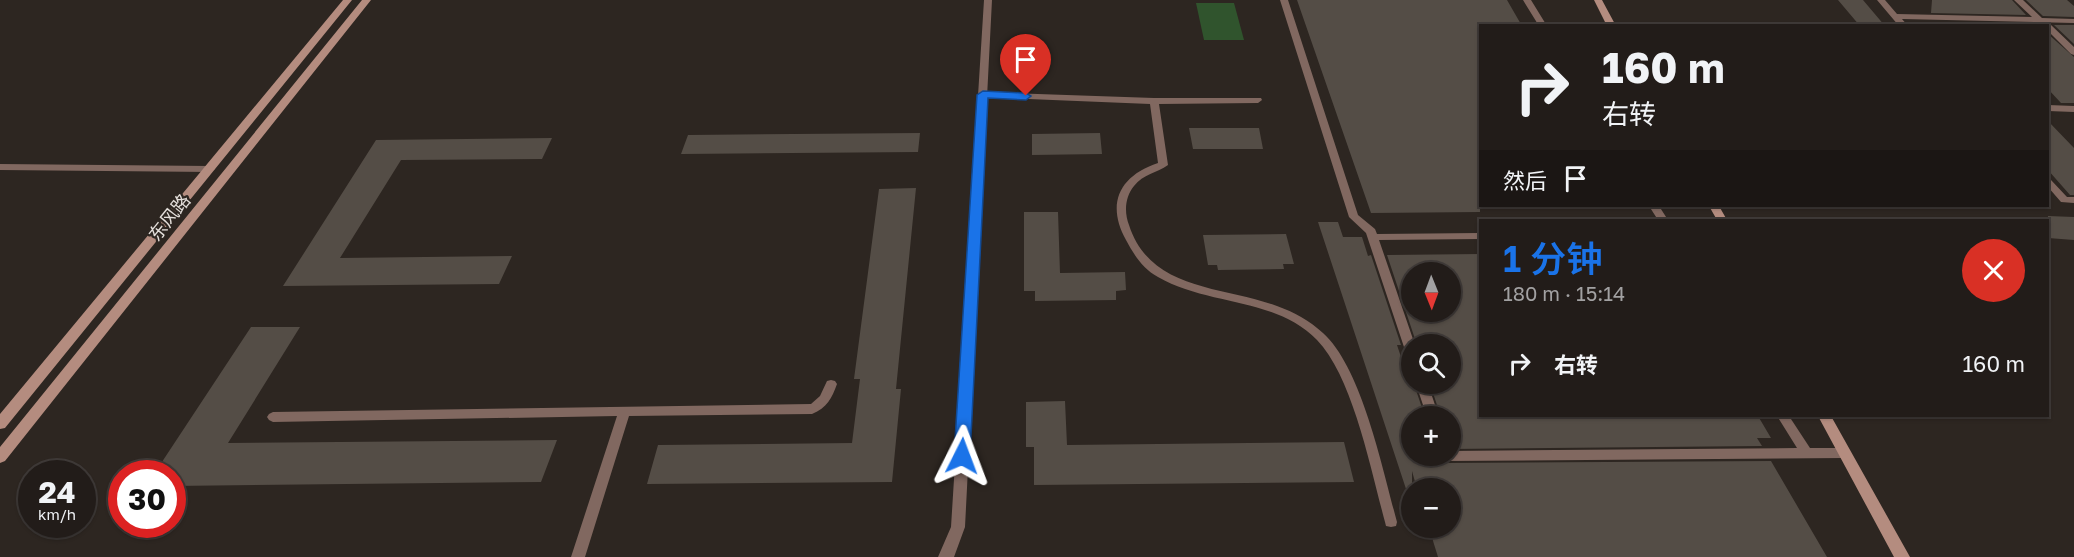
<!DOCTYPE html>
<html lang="zh">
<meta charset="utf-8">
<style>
:root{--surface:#221c19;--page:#2a2522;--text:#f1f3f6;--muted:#a2a1a2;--line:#3f3a38;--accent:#1a73e8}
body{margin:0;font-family:"Golos Text","Noto Sans SC",sans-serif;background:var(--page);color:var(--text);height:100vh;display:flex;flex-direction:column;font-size:22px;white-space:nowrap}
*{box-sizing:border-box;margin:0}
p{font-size:20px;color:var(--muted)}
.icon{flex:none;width:33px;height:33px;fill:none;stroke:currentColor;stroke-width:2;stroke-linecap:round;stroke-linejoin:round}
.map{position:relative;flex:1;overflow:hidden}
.panel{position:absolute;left:1479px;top:219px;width:570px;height:198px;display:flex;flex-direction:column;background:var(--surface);border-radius:0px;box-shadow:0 2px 4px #0004,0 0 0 2px var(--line)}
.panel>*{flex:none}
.hud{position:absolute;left:1479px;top:24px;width:570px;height:183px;border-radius:0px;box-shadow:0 2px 4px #0004,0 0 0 2px var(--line);background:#221c19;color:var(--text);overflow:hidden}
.needle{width:39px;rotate:179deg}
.tools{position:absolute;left:1401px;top:262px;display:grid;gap:12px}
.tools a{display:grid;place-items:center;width:60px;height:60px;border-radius:50%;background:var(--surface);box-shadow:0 2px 4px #0004,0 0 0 2px var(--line);font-size:30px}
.speed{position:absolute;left:18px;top:460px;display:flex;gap:12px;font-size:30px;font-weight:700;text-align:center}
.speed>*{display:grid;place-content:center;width:78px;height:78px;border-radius:50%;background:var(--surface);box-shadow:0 2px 4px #0004,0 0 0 2px var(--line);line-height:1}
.speed small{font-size:15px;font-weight:400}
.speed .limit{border:9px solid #d22;background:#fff;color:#111}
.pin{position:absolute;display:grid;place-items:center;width:51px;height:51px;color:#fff;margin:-62px -26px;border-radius:50% 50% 50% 0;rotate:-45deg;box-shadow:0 0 6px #0007}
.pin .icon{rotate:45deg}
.me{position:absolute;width:66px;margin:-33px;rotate:3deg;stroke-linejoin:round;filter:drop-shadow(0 0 4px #0008)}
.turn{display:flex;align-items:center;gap:21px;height:126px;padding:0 24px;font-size:27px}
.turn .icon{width:78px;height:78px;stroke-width:2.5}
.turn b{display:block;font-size:42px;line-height:51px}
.then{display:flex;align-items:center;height:57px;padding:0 24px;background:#0003;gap:12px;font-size:22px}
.round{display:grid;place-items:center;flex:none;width:63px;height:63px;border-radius:32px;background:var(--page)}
.summary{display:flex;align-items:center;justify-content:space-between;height:102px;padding:0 24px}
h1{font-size:36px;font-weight:600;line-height:45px;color:var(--accent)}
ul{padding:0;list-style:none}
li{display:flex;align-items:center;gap:18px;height:84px;padding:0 24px}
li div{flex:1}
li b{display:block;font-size:22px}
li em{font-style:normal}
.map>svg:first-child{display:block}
.green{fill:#30542d}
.building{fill:#544d46;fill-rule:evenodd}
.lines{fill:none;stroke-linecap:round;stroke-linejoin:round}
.lane{fill:#816860;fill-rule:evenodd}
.street{fill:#816860;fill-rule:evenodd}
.secondary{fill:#b48c7f;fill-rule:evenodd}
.route{fill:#1a73e8;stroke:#114b97;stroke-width:1.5}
.labels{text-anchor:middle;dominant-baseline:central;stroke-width:4.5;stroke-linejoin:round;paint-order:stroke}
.street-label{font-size:18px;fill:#e4dfdb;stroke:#2d2621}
</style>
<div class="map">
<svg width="2074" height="557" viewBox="0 0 2074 557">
<rect width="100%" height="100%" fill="#2d2621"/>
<path class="green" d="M1196 3H1234L1244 40H1204Z"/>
<path class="building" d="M1297 0H1507L1522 26H1480V212L1371 213Z
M1838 0H1863L1885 26H1860Z
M1932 0H2012L2026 15 1931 13Z
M2026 0H2067L2074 6V17L2043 16Z
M2054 25H2074V44Z
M2048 34 2074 57V103H2061L2048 89Z
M2048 121 2074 148V195H2070L2048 170Z
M1189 128H1259L1263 149H1193Z
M920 133 918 152 681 154 688 135Z
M1100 133 1102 154 1032 155V134Z
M552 138 542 159 401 160 340 258 512 256 499 284 283 286 376 140Z
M916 188 896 389H901L892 482 647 484 658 445 852 443 860 379H854L879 189Z
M1024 212H1058L1060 273 1125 272 1126 290 1116 291V300L1035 301V291H1024Z
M2048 216 2074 217V240L2048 238Z
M1318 222H1338L1343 237H1362L1368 256 1371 255 1401 345H1397L1410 384H1414L1425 417H1412V456H1438L1446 463 1771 461 1827 557H1438L1429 528H1450V489H1417L1412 471V495H1408Z
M1286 234 1294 264H1283L1284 269 1218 270 1217 265H1208L1203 235Z
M1480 254V416H1758L1771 438H1757L1762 446 1450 449V417H1441L1430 384H1450V345H1417L1387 255ZM1412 273H1450V312H1412Z
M251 327H300L228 443 557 440 541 482 172 486V474H154Z
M1065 401 1067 445 1344 442 1354 482 1034 485V447H1026V402Z"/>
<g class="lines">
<path class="lane" d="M1280 0H1288L1358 215 1375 229 1377 234 1480 233V239L1379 240 1415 345H1412V357L1406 353 1366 233 1349 217Z
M1523 0H1531L1547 26H1539Z
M1877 0H1885L1897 14 2032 17 2014 0H2023L2042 18 2074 19V23L1902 19 1908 26H1899Z
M2045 25H2051L2074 47V55L2071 54 2048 31V26Z
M983 92 1154 98H1261L1262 100 1258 103 1159 104 1168 165C1157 173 1143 174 1134 186 1125 197 1124 212 1129 225 1150 291 1223 286 1277 306 1294 312 1310 321 1323 333 1362 368 1383 471 1397 522L1396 526 1391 527 1386 526 1385 522C1371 471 1353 377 1317 340 1275 297 1208 306 1158 277 1143 269 1134 255 1126 240 1106 204 1119 176 1158 163L1150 104 980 97 979 95Z
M2048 105 2074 106V112L2048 111Z
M2048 179 2051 180 2067 197H2074V203L2061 202 2048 187Z
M1649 206H1659L1668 220H1658Z
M831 380 835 381 837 384C832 398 827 408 812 414L629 416 585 557H571L617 416 273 422 269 420 267 417 269 414 273 412 811 404 820 396 827 381Z
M1416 384H1428L1439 417H1427Z
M1777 416H1789L1810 448H1844L1848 450 1850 453 1848 456 1844 458 1446 461 1442 459 1440 456H1450V451L1797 448Z"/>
<path class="street" d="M984 0H992L965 527 954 557H938L951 527Z
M0 164 210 166 215 169 210 172 0 170Z"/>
<path class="secondary" d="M343 0H352L5 428 0 429V414Z
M362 0H371L5 461 0 463V447Z
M1594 0H1602L1616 26H1607Z
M1709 206H1719L1727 220H1717Z
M1818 416H1831L1910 557H1894Z"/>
</g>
<path class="route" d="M983 91 1026 93 1031 96 1026 100 988 98 970 456 962 462 954 456 977 95Z"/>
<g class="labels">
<g class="street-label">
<text transform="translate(169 217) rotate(-51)">东风路</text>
</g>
</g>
</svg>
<div class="tools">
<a><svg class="needle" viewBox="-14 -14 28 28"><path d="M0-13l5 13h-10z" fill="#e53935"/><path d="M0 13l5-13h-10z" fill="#a2a1a2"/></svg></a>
<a><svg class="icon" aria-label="search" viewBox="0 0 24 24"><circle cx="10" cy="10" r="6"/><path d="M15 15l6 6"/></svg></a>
<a>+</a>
<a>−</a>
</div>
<div class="speed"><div>24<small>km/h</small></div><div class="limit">30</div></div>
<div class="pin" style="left:1026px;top:96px;background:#d93025"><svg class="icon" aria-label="arrive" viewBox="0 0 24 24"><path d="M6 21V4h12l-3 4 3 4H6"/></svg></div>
<svg class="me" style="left:962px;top:456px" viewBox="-20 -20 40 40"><path d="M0-17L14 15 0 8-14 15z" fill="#1a73e8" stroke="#fff" stroke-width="4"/></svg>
<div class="hud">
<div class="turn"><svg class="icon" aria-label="right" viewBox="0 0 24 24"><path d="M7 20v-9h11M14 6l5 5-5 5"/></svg><div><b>160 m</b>右转</div></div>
<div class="then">然后<svg class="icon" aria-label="arrive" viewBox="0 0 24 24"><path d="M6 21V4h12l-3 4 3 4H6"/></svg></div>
</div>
<section class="panel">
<div class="summary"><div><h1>1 分钟</h1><p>180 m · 15:14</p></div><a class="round" style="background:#d93025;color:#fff"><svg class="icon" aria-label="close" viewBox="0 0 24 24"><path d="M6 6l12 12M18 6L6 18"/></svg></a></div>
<ul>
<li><svg class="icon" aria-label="right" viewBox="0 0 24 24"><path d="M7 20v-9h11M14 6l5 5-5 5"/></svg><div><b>右转</b></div><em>160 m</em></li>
</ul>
</section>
</div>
